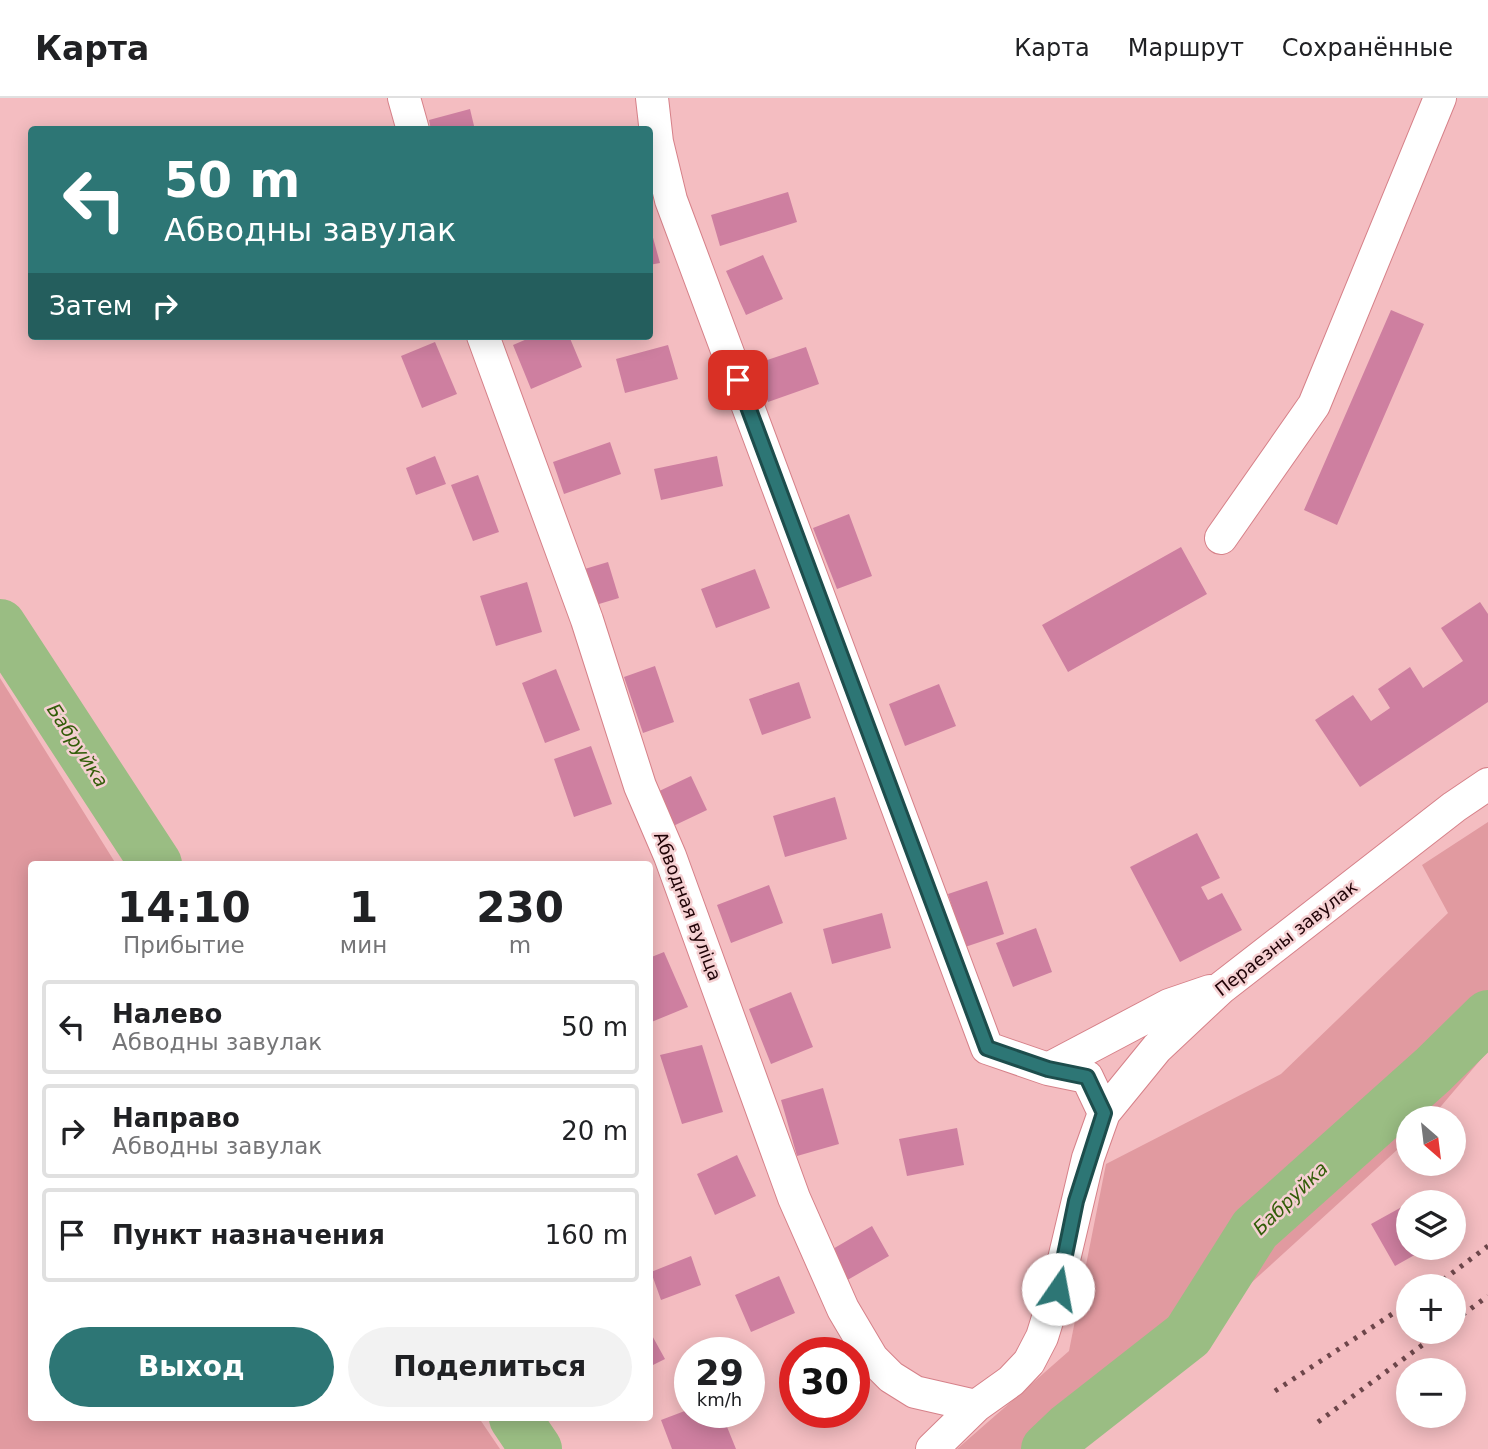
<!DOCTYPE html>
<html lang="ru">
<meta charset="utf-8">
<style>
:root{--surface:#fff;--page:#f2f2f2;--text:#202124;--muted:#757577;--line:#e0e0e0;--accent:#2d7675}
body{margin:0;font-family:"DejaVu Sans",sans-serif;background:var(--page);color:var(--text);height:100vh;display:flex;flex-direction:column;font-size:26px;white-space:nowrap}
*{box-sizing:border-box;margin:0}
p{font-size:23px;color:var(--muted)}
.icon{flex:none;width:38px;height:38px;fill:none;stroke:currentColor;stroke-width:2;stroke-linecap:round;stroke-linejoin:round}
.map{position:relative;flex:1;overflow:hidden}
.details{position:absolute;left:28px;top:763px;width:625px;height:560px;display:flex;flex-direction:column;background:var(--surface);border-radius:7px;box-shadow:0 4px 18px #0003}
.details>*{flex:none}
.banner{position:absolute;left:28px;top:28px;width:625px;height:214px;border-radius:7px;box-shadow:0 4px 18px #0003;background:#2d7675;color:#fff;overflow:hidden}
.needle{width:46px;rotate:152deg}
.fabs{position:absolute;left:1396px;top:1008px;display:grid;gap:14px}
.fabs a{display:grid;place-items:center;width:70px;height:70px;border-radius:50%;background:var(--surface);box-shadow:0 4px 18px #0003;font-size:35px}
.speed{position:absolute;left:674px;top:1239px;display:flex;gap:14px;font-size:35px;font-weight:700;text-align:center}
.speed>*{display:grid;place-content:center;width:91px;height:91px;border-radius:50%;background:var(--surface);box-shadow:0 4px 18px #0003;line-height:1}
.speed small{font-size:18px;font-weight:400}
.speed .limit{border:10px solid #d22;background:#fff;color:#111}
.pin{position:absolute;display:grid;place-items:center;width:60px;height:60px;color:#fff;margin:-30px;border-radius:14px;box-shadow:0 4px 10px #0006}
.me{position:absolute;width:77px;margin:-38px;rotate:12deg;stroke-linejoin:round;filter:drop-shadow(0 0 5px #0008)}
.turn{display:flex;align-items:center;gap:24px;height:147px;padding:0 21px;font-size:32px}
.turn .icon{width:91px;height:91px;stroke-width:2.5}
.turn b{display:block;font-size:49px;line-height:60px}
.then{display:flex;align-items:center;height:66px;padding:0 21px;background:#0003;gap:14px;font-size:26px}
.eta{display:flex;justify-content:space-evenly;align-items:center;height:119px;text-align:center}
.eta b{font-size:42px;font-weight:600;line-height:49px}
.primary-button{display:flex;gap:14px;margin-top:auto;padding:14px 21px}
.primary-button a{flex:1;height:80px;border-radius:42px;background:var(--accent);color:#fff;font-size:28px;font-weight:600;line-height:80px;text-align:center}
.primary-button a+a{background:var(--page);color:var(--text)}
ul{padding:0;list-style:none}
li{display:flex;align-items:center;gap:21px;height:94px;margin:0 14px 10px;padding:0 7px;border:4px solid var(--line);border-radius:7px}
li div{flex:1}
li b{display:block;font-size:26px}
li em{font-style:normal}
header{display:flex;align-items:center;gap:42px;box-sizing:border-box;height:98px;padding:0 35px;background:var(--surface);border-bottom:2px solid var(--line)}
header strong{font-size:33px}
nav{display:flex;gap:38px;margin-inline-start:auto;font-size:24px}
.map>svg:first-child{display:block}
.green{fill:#e19aa0}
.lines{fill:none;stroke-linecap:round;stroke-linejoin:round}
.river{stroke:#9abd83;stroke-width:52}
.building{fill:#ce7fa0}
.minor-casing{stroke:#d68189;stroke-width:34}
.minor{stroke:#fff;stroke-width:32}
.rail{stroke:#6d464a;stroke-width:5;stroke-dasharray:3.5 7;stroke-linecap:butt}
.route-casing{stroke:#1d4d4c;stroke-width:18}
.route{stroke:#2d7675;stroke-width:12}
.labels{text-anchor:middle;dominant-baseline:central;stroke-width:5;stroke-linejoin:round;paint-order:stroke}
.street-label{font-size:18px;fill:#200307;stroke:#f5d0d2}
.water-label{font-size:19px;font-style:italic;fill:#335d09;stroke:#f5d0d2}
</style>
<header>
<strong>Карта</strong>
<nav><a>Карта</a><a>Маршрут</a><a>Сохранённые</a></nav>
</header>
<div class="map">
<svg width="1488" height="1351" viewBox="0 0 1488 1351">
<rect width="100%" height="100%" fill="#f4bdc1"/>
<path class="green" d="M0 580 116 766H32V1320H479L500 1351H0Z
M1488 724V953L1431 1020H1409V1041L1069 1351H957L1069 1253 1106 1066 1281 976 1448 815 1422 767Z"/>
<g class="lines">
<path class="river" d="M0 527 156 766
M515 1320 536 1351
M1047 1351 1068 1331 1188 1237 1255 1131 1433 972 1488 918"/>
</g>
<path class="building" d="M470 11 475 32H431L429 22Z
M788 94 797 124 720 148 711 117Z
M649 125 660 165 649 167Z
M763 157 783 201 746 217 726 173Z
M1391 212 1424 226 1337 427 1304 412Z
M534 238H569L582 269 531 291 513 247Z
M435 244 457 296 422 310 401 258Z
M668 247 678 281 625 295 616 261Z
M806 249 819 286 768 304 755 266Z
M610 344 621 376 564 396 553 364Z
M435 358 446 386 416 397 406 370Z
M717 358 723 388 661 402 654 371Z
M478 377 499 434 473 443 451 387Z
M849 416 872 478 837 491 813 430Z
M1181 449 1207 496 1068 574 1042 527Z
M608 464 619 500 589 509 578 473Z
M755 471 770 510 716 530 701 491Z
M527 484 542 534 496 548 480 498Z
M1480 504 1488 516V604L1360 689 1315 622 1353 597 1371 623 1390 610 1378 591 1410 569 1423 590 1463 563 1441 530Z
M655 568 674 624 643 635 624 579Z
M556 571 580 632 545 645 522 585Z
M799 584 811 620 762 637 749 601Z
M939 586 956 628 905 648 889 606Z
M591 648 612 706 574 719 554 661Z
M691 678 707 712 669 730 653 696Z
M835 699 847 741 785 759 773 718Z
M1197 735 1220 780 1201 789 1208 802 1222 795 1242 832 1180 864 1130 769Z
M987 783 1004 836 965 849 948 796Z
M769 787 783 825 731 845 717 807Z
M882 815 891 850 832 866 823 831Z
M1036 830 1052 874 1013 889 996 845Z
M664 854 688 909 649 925V860Z
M791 894 813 949 771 966 749 911Z
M702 947 723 1014 682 1026 660 957Z
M823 990 839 1046 797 1058 781 1002Z
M957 1030 964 1067 907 1078 899 1041Z
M737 1057 756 1098 715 1117 697 1076Z
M1428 1094 1434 1104H1410Z
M1409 1105V1150H1427L1395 1168 1371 1126Z
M872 1128 889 1158 844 1184 826 1155Z
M691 1158 701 1187 661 1202 651 1174Z
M779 1178 795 1215 751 1234 735 1197Z
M649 1232 665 1261 649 1269Z
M690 1311V1314H721L736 1351H672L661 1322Z"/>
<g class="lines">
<defs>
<path id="minor" d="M404 0 413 32
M652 0 657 44 671 102 987 950 1048 971 1087 979 1104 1015 1088 1060 1057 1191 1042 1239 1029 1264 1011 1283 976 1308 932 1351
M483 238 587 522 640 688 670 758 794 1100 843 1211 872 1260 891 1279 915 1294 976 1308
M1221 440 1314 307 1440 0
M1048 971 1169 907 1210 893
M1104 1015 1157 950 1221 890 1454 709 1488 686"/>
</defs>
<use href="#minor" class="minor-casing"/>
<use href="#minor" class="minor"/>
<path class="rail" d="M1435 1188 1488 1148
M1454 1223 1488 1198
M1275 1293 1409 1205
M1318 1324 1440 1234"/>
</g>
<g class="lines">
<defs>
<path id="route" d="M738 282 987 950 1048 971 1087 979 1104 1015 1076 1103 1058 1191"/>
</defs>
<use href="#route" class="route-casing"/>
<use href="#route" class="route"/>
</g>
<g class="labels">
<g class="street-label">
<text transform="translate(688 808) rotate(69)">Абводная вуліца</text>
<text transform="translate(1286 840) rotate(-38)">Пераезны завулак</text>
</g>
<g class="water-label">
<text transform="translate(78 647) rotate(57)">Бабруйка</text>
<text transform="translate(1290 1100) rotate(-44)">Бабруйка</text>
</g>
</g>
</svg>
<div class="fabs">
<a><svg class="needle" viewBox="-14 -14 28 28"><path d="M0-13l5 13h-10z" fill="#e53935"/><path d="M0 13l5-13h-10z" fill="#757577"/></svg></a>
<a><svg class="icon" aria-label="layers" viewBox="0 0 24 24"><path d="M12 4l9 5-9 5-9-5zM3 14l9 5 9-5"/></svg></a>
<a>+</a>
<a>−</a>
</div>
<div class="speed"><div>29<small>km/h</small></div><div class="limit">30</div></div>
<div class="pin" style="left:738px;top:282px;background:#d93025"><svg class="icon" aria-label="arrive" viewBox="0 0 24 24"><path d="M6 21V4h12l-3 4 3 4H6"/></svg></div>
<svg class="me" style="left:1058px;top:1191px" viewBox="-20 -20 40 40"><circle r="19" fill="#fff"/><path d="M0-13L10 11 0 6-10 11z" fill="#2d7675"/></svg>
<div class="banner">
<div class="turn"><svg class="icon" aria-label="left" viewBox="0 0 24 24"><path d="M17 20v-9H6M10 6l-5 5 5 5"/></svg><div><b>50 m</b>Абводны завулак</div></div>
<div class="then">Затем<svg class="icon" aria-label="right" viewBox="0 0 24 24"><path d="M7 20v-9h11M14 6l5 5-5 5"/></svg></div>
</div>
<section class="details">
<div class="eta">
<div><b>14:10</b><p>Прибытие</p></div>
<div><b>1</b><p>мин</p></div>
<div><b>230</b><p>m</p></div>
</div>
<ul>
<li><svg class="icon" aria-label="left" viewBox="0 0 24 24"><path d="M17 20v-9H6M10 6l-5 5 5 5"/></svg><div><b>Налево</b><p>Абводны завулак</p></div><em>50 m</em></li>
<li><svg class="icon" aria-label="right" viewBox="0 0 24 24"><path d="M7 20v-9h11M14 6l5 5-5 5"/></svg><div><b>Направо</b><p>Абводны завулак</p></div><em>20 m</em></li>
<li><svg class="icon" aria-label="arrive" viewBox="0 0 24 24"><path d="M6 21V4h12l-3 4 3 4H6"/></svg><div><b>Пункт назначения</b></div><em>160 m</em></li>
</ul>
<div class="primary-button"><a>Выход</a><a>Поделиться</a></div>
</section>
</div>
